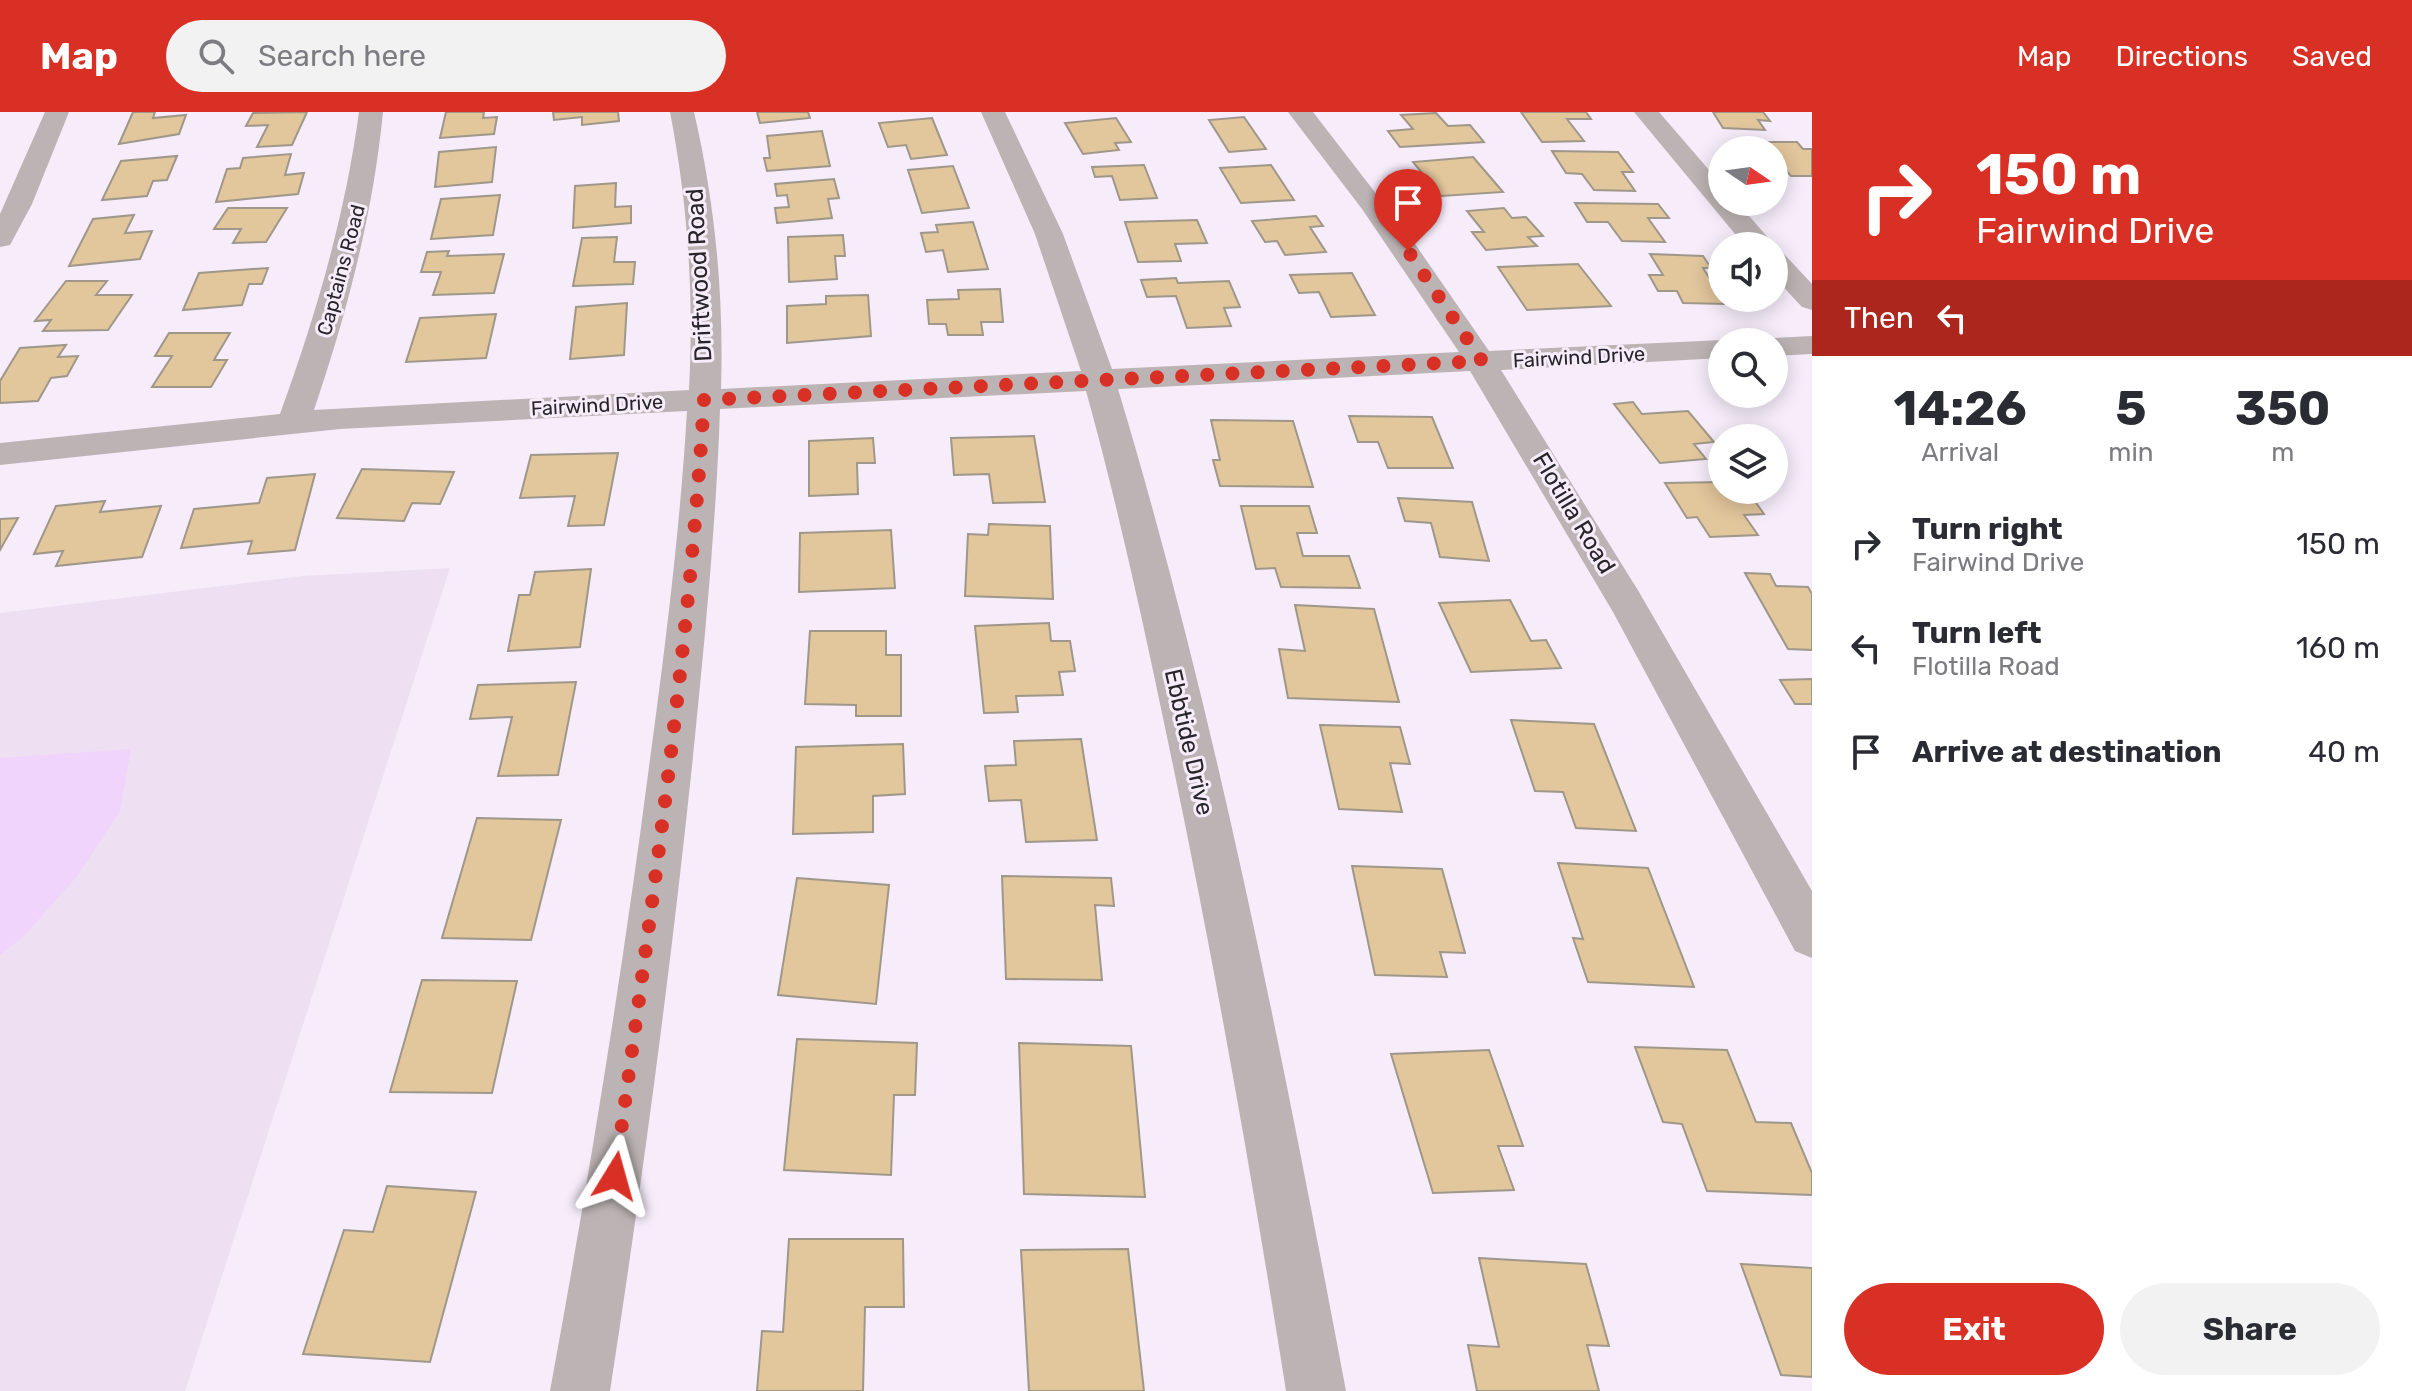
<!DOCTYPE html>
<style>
:root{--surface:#fff;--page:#f2f2f3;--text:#2b2b33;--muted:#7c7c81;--accent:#d93025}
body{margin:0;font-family:Rubik,sans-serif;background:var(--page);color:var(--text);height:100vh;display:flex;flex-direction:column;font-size:30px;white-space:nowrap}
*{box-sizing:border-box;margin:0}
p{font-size:26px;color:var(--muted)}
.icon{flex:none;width:44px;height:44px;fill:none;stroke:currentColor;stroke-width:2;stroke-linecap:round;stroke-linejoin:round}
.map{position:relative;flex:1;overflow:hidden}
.details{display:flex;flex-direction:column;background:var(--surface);width:600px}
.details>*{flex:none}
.banner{background:#d93025;color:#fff;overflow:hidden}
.needle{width:52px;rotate:103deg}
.fabs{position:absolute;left:1708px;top:24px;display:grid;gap:16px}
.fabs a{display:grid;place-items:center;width:80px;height:80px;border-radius:50%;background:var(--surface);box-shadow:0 4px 20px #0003;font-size:40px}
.pin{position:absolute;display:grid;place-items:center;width:68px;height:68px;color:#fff;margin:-82px -34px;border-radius:50% 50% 50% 0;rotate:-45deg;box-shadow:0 0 8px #0007}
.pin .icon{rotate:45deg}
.me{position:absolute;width:88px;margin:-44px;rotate:8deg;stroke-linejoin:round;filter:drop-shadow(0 0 6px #0008)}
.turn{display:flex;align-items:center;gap:28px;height:168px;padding:0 32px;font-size:36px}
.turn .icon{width:104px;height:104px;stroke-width:2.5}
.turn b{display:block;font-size:56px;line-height:68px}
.then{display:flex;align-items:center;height:76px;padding:0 32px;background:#0003;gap:16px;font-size:30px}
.eta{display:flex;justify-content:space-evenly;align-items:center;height:136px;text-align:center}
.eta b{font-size:48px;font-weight:700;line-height:56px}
.action{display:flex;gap:16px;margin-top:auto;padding:16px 32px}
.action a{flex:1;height:92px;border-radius:48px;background:var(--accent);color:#fff;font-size:32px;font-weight:700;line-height:92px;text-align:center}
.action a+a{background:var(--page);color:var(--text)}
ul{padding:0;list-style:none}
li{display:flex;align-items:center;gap:24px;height:104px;padding:0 32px}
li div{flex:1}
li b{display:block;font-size:30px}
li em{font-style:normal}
header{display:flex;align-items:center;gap:48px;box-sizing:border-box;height:112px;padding:0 40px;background:var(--accent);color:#fff}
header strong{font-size:38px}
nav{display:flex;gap:44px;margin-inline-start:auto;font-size:28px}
.search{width:560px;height:72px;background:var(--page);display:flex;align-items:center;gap:20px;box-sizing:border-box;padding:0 28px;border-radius:44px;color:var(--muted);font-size:30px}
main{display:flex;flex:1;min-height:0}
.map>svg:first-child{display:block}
.built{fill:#eedff3}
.green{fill:#f0d4fb}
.building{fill:#e2c69c;stroke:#9f978a;stroke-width:2}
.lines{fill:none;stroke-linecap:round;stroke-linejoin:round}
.minor{fill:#bcb3b4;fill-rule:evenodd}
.route{stroke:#d93025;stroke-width:14;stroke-dasharray:0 25.2}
.labels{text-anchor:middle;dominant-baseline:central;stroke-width:6;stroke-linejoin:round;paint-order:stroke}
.far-street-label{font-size:20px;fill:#28252a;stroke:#f6ecfa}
.street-label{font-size:24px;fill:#28252a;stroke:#f6ecfa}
</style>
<header>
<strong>Map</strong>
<div class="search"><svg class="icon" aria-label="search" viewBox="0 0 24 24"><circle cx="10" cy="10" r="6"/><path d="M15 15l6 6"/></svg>Search here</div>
<nav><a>Map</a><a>Directions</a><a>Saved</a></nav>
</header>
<main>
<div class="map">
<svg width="1812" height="1279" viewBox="0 0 1812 1279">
<rect width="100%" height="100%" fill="#f6ecfa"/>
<path class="built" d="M450 456 185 1279H0V501L303 464Z"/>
<path class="green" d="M131 637 120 699 78 763 24 824 0 843V646Z"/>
<path class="building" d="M133 0H155L153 6 186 3 179 22 119 32Z
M307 0 292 33 257 35 268 13 246 14 253 1Z
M446 0H484L483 6 497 5 494 22 440 26Z
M553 0H618L619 9 582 13V5L554 8Z
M757 0H808L810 6 760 11Z
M1521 0H1586L1591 7H1567L1584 29 1542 30Z
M1713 0H1763L1770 9 1758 8 1765 18 1723 16Z
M1436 1 1448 14 1470 13 1484 30 1400 35 1388 19 1413 17 1401 3Z
M1244 5 1266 37 1229 40 1209 8Z
M932 6 947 43 911 47 906 33 888 35 879 11Z
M1116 6 1131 30 1115 31 1119 38 1083 42 1065 11Z
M822 19 830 54 767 59 764 46H770L767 24Z
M1740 30H1797L1803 37H1812V64H1791L1774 45V38H1747Z
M496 35 492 70 435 75 439 40Z
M1552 39 1618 40 1633 60H1622L1635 79 1594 78 1582 62 1566 61Z
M291 42 285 63 304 61 298 82 216 90 227 57 240 56 243 46Z
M177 44 167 68 153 69 147 84 102 88 121 49Z
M1473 45 1503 80 1441 84 1413 50Z
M1144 53 1157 86 1120 88 1112 64 1095 65 1092 55Z
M1271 53 1294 88 1241 91 1220 56Z
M953 54 969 96 922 101 908 58Z
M834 67 839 86 828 87 832 106 777 111 775 96 789 95 787 83 777 84 775 72Z
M616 71 615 95 631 94V111L573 116 575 74Z
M500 83 493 123 431 127 441 87Z
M1575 91 1658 92 1669 106H1648L1665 130 1622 129 1608 110H1587Z
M228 96H287L266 130 233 131 241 117H214Z
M1504 96 1512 106 1526 105 1543 124 1528 125 1537 134 1486 138 1472 120H1484L1467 99Z
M134 103 125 121 152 119 140 147 69 154 93 107Z
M1316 104 1323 114 1310 115 1326 140 1285 143 1277 129 1265 130 1252 109Z
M1197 108 1207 131 1175 132 1181 149 1138 150 1125 110Z
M973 110 988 157 948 160 943 138 926 140 921 121 938 120 936 113Z
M843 123 845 144H835L837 167 789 170 788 125Z
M617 125 614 150H635L633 172 573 174 582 126Z
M449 139 447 144 504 142 494 181 433 183 441 160H421L427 140Z
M1650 142 1703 144 1711 156H1703L1726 192 1683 191 1677 179H1658L1649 163H1663Z
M1578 152 1611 194 1527 198 1498 155Z
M268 156 262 172H249L242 193 183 198 199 161Z
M1352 161 1375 203 1331 205 1319 180 1299 181 1290 163Z
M1176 166 1178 171 1229 169 1240 195 1224 196 1231 214 1187 216 1176 184 1147 185 1141 168Z
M66 169H107L96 183H132L108 218 43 219 51 208 35 209Z
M1000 177 1003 210H981L983 223H948L946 212H929L927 188 959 187 958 178Z
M868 183 871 224 787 231V194L826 192V184Z
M627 191 624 243 570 247 576 195Z
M496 202 486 246 406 250 420 206Z
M169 221H230L214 248H227L211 275H152L172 244H155Z
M66 233 58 245 78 244 67 264 51 266 38 289 0 291V269L20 236Z
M1633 290 1642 302 1688 299 1714 330 1694 332 1706 347 1660 351 1614 292Z
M1349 304 1432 305 1453 356H1388L1378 330H1358Z
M1211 308 1293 309 1313 375 1220 374 1213 348H1220Z
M1034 324 1045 390 993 391 989 362 954 363 951 326Z
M873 326 875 351H857L858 382 809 384V329Z
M618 341 604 413 568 414 575 384 520 386 531 343Z
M362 357 454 360 440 392 412 391 404 409 337 406Z
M315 362 295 438 248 442 252 429 181 436 194 397 259 391 267 366Z
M1722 370V378H1747L1764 402 1744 403 1758 423 1710 425 1697 405 1687 406 1665 371Z
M1398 386 1472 390 1489 449 1440 445 1431 411 1405 409Z
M105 389 100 400 161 394 142 445 56 454 63 439 34 442 56 394Z
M1241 394H1309L1317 421H1297L1303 444H1349L1360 476 1281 475 1275 456 1256 457Z
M18 406 0 438V407Z
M989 412 1050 414 1053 487 965 484 968 422 988 423Z
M891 418 895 476 799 480 800 421Z
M591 457 580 535 508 539 519 483H530L535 460Z
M1745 461 1770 462 1776 474 1808 475 1812 482V538L1788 537Z
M1510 488 1531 529 1546 528 1561 556 1471 560 1439 491Z
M1295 493 1374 497 1399 590 1288 586 1279 537 1305 539Z
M1049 511 1051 529H1070L1075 559 1059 560 1063 583 1016 584 1018 600 984 601 975 514Z
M810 519H886V543H901V604H856V593L805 592Z
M1812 567V592H1795L1780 568Z
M576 570 558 663 498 664 512 605 470 607 478 573Z
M1511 608 1594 612 1636 719 1576 716 1563 680 1535 679Z
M1320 613 1400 615 1410 652 1390 651 1402 700 1339 697Z
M1081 627 1097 728 1026 730 1021 688 989 689 985 654 1016 653 1014 629Z
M903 632 905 682 873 684V720L793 722 796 635Z
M477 706 561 708 531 828 442 826Z
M1558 751 1648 756 1694 875 1588 870 1573 826 1583 827Z
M1352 754 1442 757 1465 841 1440 840 1447 865 1375 863Z
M1002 764 1111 766 1114 794 1095 793 1102 868 1006 867Z
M797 766 889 773 876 892 778 883Z
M422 868 517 869 492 981 390 980Z
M797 927 917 931 915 983H894L891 1063 784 1058Z
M1019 931 1131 934 1145 1085 1024 1082Z
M1635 935 1727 938 1756 1010 1791 1011 1812 1061V1083L1707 1079 1682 1012 1663 1010Z
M1489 938 1523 1034H1498L1514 1078 1433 1081 1391 942Z
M387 1074 476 1080 430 1250 303 1242 344 1118 373 1120Z
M789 1127H903L904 1195H865L863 1279H757L762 1219 783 1220Z
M1128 1137 1144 1279H1029L1021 1138Z
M1479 1146 1586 1152 1609 1234 1587 1233 1599 1279H1477L1468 1233 1499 1235Z
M1741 1152 1812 1156V1265L1781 1263Z"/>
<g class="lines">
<path class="minor" d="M45 0H69L32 92 10 133 0 135V102Z
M359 0H383C373 103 347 200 314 298L689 278C694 184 688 92 670 0H694C715 91 724 183 721 277L1081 259 1035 122 981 0H1005L1063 122 1112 257 1459 240 1362 97 1288 0H1313L1415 132 1489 239 1722 228 1732 230H1722V246L1501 258 1639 480 1812 779V846L1795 839 1613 500 1470 259 1118 277C1216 602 1283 946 1346 1279H1286C1251 1058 1212 838 1166 620 1142 505 1117 391 1086 279L720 297C716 416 704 535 692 654 670 863 642 1071 610 1279H550C588 1072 622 864 649 655 665 537 680 418 687 299L340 317 0 353V331L280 302C316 203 345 104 359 0Z
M1634 0H1659L1722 73V90H1737L1770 128 1774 134H1745Z
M1774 139 1784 142 1812 172V198L1802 195 1774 165Z
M1812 224V242L1774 244V230H1762L1774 226Z"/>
</g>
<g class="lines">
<path class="route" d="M615 1064C650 804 688 549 704 288L1482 249 1408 139"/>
</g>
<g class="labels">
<g class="far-street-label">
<text transform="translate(341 158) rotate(-75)">Captains Road</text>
<text transform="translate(1579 245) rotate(-3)">Fairwind Drive</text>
<text transform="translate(597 293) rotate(-3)">Fairwind Drive</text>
</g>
<g class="street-label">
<text transform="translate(699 163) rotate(-93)">Driftwood Road</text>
<text transform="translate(1574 401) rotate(59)">Flotilla Road</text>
<text transform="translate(1189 630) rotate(77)">Ebbtide Drive</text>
</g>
</g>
</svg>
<div class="fabs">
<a><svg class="needle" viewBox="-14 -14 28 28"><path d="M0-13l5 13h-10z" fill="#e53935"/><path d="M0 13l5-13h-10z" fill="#7c7c81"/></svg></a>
<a><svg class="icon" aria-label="sound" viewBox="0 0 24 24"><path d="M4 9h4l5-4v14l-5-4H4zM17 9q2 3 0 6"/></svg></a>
<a><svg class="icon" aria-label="search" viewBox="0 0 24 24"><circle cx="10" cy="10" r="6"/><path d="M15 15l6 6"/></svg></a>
<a><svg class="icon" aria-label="layers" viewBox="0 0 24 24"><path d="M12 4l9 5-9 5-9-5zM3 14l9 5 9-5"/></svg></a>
</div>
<div class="pin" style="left:1408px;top:139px;background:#d93025"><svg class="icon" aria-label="arrive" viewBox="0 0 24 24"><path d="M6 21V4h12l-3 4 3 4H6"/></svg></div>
<svg class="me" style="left:615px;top:1064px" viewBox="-20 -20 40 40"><path d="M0-17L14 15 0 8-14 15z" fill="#d93025" stroke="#fff" stroke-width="4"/></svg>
</div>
<section class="details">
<div class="banner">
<div class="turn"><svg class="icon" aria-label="right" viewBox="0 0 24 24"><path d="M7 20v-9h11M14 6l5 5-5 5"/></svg><div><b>150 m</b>Fairwind Drive</div></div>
<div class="then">Then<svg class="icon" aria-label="left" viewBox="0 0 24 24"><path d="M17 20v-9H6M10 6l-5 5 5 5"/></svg></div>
</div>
<div class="eta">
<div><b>14:26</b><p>Arrival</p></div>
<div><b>5</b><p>min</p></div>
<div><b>350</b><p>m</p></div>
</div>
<ul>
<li><svg class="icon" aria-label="right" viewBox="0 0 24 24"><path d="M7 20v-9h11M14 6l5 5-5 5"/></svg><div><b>Turn right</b><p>Fairwind Drive</p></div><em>150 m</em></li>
<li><svg class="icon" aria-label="left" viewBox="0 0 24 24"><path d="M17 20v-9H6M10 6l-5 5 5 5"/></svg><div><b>Turn left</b><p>Flotilla Road</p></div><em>160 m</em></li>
<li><svg class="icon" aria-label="arrive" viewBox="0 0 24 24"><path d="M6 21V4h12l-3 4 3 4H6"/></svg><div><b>Arrive at destination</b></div><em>40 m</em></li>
</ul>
<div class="action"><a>Exit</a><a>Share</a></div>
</section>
</main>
